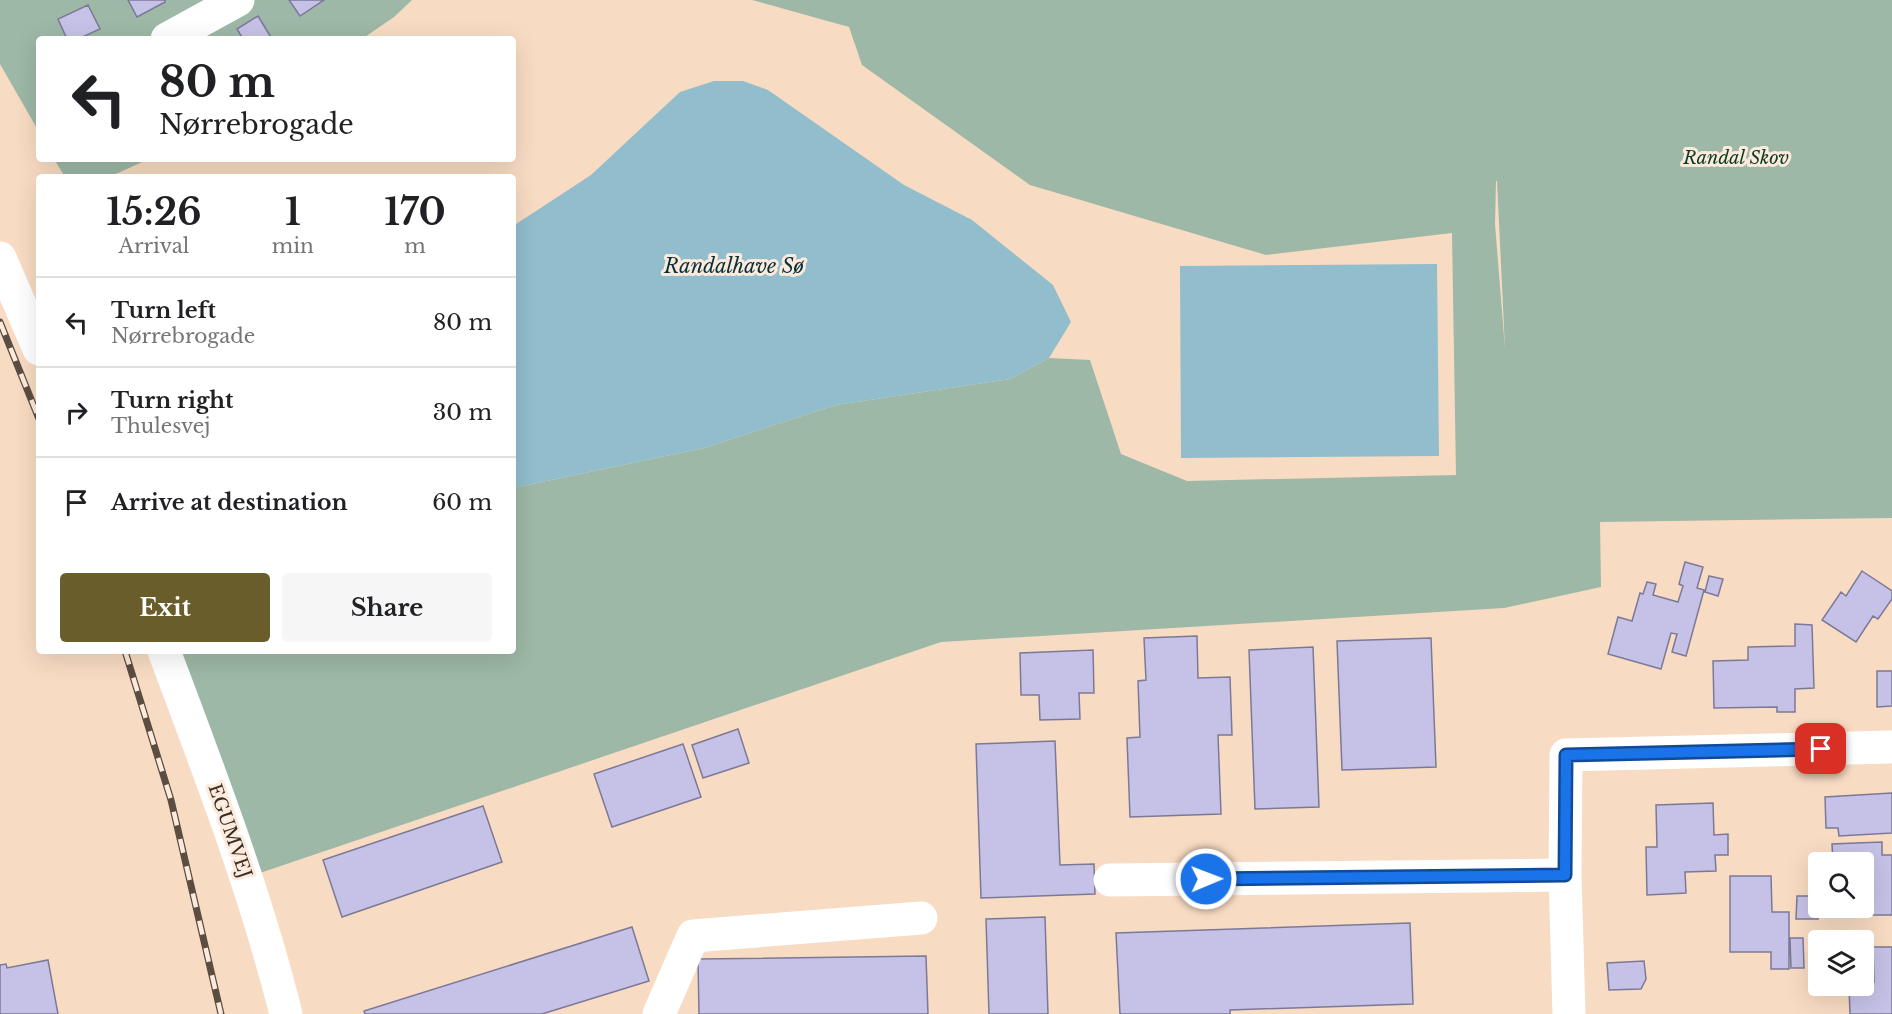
<!DOCTYPE html>
<meta charset="utf-8">
<style>
:root{--surface:#fff;--page:#f6f6f6;--text:#202124;--muted:#757577;--line:#e0e0e0;--accent:#695e2b}
body{margin:0;font-family:"Libre Baskerville",serif;background:var(--page);color:var(--text);height:100vh;display:flex;flex-direction:column;font-size:22px;white-space:nowrap}
*{box-sizing:border-box;margin:0}
p{font-size:20px;color:var(--muted)}
.icon{flex:none;width:33px;height:33px;fill:none;stroke:currentColor;stroke-width:2;stroke-linecap:round;stroke-linejoin:round}
.map{position:relative;flex:1;overflow:hidden}
.panel{position:absolute;left:36px;top:174px;width:480px;height:480px;display:flex;flex-direction:column;background:var(--surface);border-radius:6px;box-shadow:0 6px 24px #0002}
.panel>*{flex:none}
.top-card{position:absolute;left:36px;top:36px;width:480px;height:126px;border-radius:6px;box-shadow:0 6px 24px #0002;background:#fff;color:var(--text);overflow:hidden}
.controls{position:absolute;left:1808px;top:852px;display:grid;gap:12px}
.controls a{display:grid;place-items:center;width:66px;height:66px;border-radius:6px;background:var(--surface);box-shadow:0 6px 24px #0002;font-size:30px}
.pin{position:absolute;display:grid;place-items:center;width:51px;height:51px;color:#fff;margin:-26px;border-radius:12px;box-shadow:0 3px 9px #0006}
.me{position:absolute;width:66px;margin:-33px;rotate:89deg;stroke-linejoin:round;filter:drop-shadow(0 0 4px #0008)}
.turn{display:flex;align-items:center;gap:21px;height:126px;padding:0 24px;font-size:27px}
.turn .icon{width:78px;height:78px;stroke-width:2.5}
.turn b{display:block;font-size:42px;line-height:51px}
.eta{display:flex;justify-content:space-evenly;align-items:center;height:102px;text-align:center}
.eta b{font-size:36px;font-weight:700;line-height:42px}
.cta{display:flex;gap:12px;margin-top:auto;padding:12px 24px}
.cta a{flex:1;height:69px;border-radius:6px;background:var(--accent);color:#fff;font-size:24px;font-weight:700;line-height:69px;text-align:center}
.cta a+a{background:var(--page);color:var(--text)}
ul{padding:0;list-style:none}
li{display:flex;align-items:center;gap:18px;height:90px;padding:0 24px;border-top:2px solid var(--line)}
li div{flex:1}
li b{display:block;font-size:22px}
li em{font-style:normal}
.map>svg:first-child{display:block}
.green{fill:#9db8a7;fill-rule:evenodd}
.water{fill:#91bdcc}
.building{fill:#c6c2e7;stroke:#7c7997;stroke-width:1.5}
.lines{fill:none;stroke-linecap:round;stroke-linejoin:round}
.minor{stroke:#fff;stroke-width:33}
.rail-casing{stroke:#5b4d41;stroke-width:7}
.rail{stroke:#fceadc;stroke-width:4.5;stroke-dasharray:14;stroke-linecap:butt}
.route-casing{stroke:#114b97;stroke-width:15}
.route{stroke:#1a73e8;stroke-width:10}
.labels{text-anchor:middle;dominant-baseline:central;stroke-width:6;stroke-linejoin:round;paint-order:stroke}
.park-label{font-size:18px;font-style:italic;fill:#0c3b24;stroke:#fceadc}
.street-label{font-size:18px;fill:#382d24;stroke:#fceadc}
.water-label{font-size:20px;font-style:italic;fill:#05303c;stroke:#fceadc}
</style>
<div class="map">
<svg width="1892" height="1014" viewBox="0 0 1892 1014">
<rect width="100%" height="100%" fill="#f8dbc3"/>
<path class="green" d="M0 0H412L394 17 362 39H39V132L0 64Z
M752 0H1892V518L1600 522 1601 587 1504 608 941 642 260 873 179 651H513V488L704 448 836 405 1010 379 1049 358 1090 360 1121 454 1187 481 1456 475 1452 233 1266 255 1030 185 862 65 849 27ZM1496 181H1497L1505 349 1495 224Z
M54 159H149L109 177H65Z"/>
<path class="water" d="M714 81H743L768 90 904 185 972 220 1053 285 1071 322 1049 358 1010 379 836 405 704 448 513 488V226L591 175 680 92Z
M1437 264 1439 456 1181 458 1180 266Z"/>
<path class="building" d="M128 0H165V2L137 17Z
M289 0H324L300 16Z
M88 5 100 29 78 39H67L58 19Z
M258 16 272 39H243L237 29Z
M1685 562 1703 567 1697 588 1704 590 1686 656 1672 652 1677 634 1671 633 1661 669 1608 654 1618 617 1632 621 1640 593 1643 594 1647 582 1656 584 1653 595 1678 602 1683 586 1679 584Z
M1862 571 1892 591V599L1878 619 1873 616 1856 642 1822 620 1841 592 1846 596Z
M1709 576 1723 579 1718 596 1705 592Z
M1795 624 1812 625 1814 688 1795 689V712H1777V707L1714 708 1713 661 1748 660V647L1795 646Z
M1197 636 1198 678 1230 677 1232 735H1218L1221 814 1130 817 1127 738 1140 737 1138 681 1146 680 1144 638Z
M1431 638 1436 767 1342 770 1337 641Z
M1313 647 1319 807 1255 809 1249 650Z
M1093 650 1094 693H1079L1080 719 1040 720 1039 695H1021L1020 653Z
M1877 671H1892V706L1877 707Z
M738 729 749 763 703 778 692 745Z
M1055 741 1060 865 1094 864 1095 894 981 898 976 744Z
M683 744 701 797 612 827 594 774Z
M1892 793V833L1839 836 1838 828H1826L1825 797Z
M1713 803 1714 835 1728 834V855H1715L1716 871 1685 872 1686 893 1647 895 1646 847H1657L1656 805Z
M483 806 502 862 342 917 323 860Z
M1882 842V855H1892V915H1859L1858 908H1863V891H1866L1864 863 1833 862 1832 844Z
M1730 876H1771L1772 912H1789V969H1771V952H1730Z
M1797 896H1818V919H1796Z
M1045 917 1048 1014H989L986 919Z
M1410 923 1413 1004 1230 1010V1014H1120L1116 933Z
M632 927 649 981 542 1014H365L364 1011Z
M1790 938H1803L1804 968H1791Z
M1873 947H1892V1014H1850L1849 986H1863V982H1874Z
M926 956 928 1014H699L698 959Z
M48 960 58 1014H0V965L6 964 7 968Z
M1644 961 1646 979 1641 989 1609 990 1607 963Z"/>
<g class="lines">
<path class="minor" d="M167 39 238 0
M0 258 39 349
M164 651C209 771 255 890 286 1014
M1110 880 1565 875
M659 1014 693 936 921 918
M1569 1014 1565 875 1566 755 1892 747"/>
<defs>
<path id="rail" d="M0 322 39 419
M125 651 171 800 221 1014"/>
</defs>
<use href="#rail" class="rail-casing"/>
<use href="#rail" class="rail"/>
</g>
<g class="lines">
<defs>
<path id="route" d="M1206 879 1565 875 1566 755 1821 749"/>
</defs>
<use href="#route" class="route-casing"/>
<use href="#route" class="route"/>
</g>
<g class="labels">
<g class="park-label">
<text x="1736" y="158">Randal Skov</text>
</g>
<g class="street-label">
<text transform="translate(230 831) rotate(71)">EGUMVEJ</text>
</g>
<g class="water-label">
<text x="734" y="266">Randalhave Sø</text>
</g>
</g>
</svg>
<div class="controls">
<a><svg class="icon" aria-label="search" viewBox="0 0 24 24"><circle cx="10" cy="10" r="6"/><path d="M15 15l6 6"/></svg></a>
<a><svg class="icon" aria-label="layers" viewBox="0 0 24 24"><path d="M12 4l9 5-9 5-9-5zM3 14l9 5 9-5"/></svg></a>
</div>
<div class="pin" style="left:1821px;top:749px;background:#d93025"><svg class="icon" aria-label="arrive" viewBox="0 0 24 24"><path d="M6 21V4h12l-3 4 3 4H6"/></svg></div>
<svg class="me" style="left:1206px;top:879px" viewBox="-20 -20 40 40"><circle r="17" fill="#1a73e8" stroke="#fff" stroke-width="3"/><path d="M0-11L8 9 0 5-8 9z" fill="#fff"/></svg>
<div class="top-card">
<div class="turn"><svg class="icon" aria-label="left" viewBox="0 0 24 24"><path d="M17 20v-9H6M10 6l-5 5 5 5"/></svg><div><b>80 m</b>Nørrebrogade</div></div>
</div>
<section class="panel">
<div class="eta">
<div><b>15:26</b><p>Arrival</p></div>
<div><b>1</b><p>min</p></div>
<div><b>170</b><p>m</p></div>
</div>
<ul>
<li><svg class="icon" aria-label="left" viewBox="0 0 24 24"><path d="M17 20v-9H6M10 6l-5 5 5 5"/></svg><div><b>Turn left</b><p>Nørrebrogade</p></div><em>80 m</em></li>
<li><svg class="icon" aria-label="right" viewBox="0 0 24 24"><path d="M7 20v-9h11M14 6l5 5-5 5"/></svg><div><b>Turn right</b><p>Thulesvej</p></div><em>30 m</em></li>
<li><svg class="icon" aria-label="arrive" viewBox="0 0 24 24"><path d="M6 21V4h12l-3 4 3 4H6"/></svg><div><b>Arrive at destination</b></div><em>60 m</em></li>
</ul>
<div class="cta"><a>Exit</a><a>Share</a></div>
</section>
</div>
